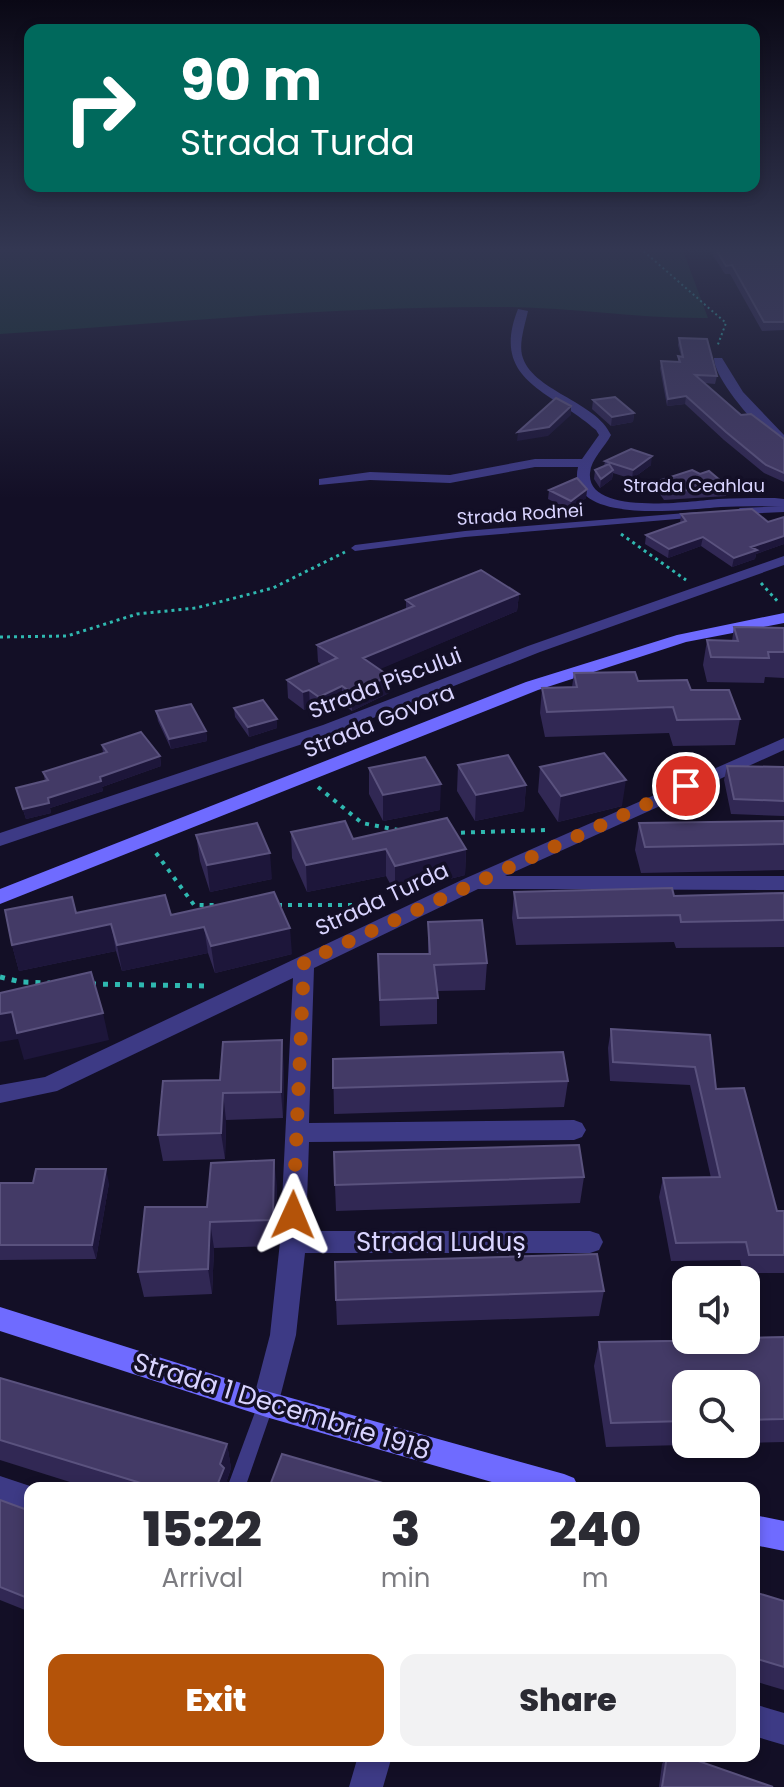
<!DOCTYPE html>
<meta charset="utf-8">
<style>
:root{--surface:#fff;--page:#f2f2f3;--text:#2b2b33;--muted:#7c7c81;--accent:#b45309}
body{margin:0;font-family:Poppins,sans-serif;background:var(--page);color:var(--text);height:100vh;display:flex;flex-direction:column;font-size:30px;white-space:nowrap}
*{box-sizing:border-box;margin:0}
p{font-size:26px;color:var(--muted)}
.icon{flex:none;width:44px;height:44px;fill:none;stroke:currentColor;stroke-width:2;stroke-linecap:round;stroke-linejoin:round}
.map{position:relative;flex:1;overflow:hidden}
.details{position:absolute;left:24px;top:1482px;width:736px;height:280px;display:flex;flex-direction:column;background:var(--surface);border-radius:16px;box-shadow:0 4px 12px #0003}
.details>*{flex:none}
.top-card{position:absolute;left:24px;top:24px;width:736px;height:168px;border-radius:16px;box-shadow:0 4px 12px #0003;background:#00695c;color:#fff;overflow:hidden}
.fabs{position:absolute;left:672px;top:1266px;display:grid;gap:16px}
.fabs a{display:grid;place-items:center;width:88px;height:88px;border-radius:16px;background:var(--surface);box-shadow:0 4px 12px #0003;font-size:40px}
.pin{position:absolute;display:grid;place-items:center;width:68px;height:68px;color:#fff;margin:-34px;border:4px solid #fff;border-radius:50%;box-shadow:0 2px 8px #0007}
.me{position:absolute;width:88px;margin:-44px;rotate:1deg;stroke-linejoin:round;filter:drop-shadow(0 0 6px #0008)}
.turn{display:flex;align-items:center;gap:28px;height:168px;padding:0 24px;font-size:36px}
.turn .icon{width:104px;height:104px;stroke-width:2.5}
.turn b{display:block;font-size:56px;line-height:68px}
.eta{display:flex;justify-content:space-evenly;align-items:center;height:136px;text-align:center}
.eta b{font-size:48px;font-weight:800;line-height:56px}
.cta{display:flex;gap:16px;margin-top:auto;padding:16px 24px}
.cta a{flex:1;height:92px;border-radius:16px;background:var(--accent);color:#fff;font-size:32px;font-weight:800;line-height:92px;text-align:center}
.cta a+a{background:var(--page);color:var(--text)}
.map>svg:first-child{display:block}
.green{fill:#12302f}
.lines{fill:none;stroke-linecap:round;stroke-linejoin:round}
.path-far3{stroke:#2fb8b0;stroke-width:2;stroke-dasharray:2 3;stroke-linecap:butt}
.path-far2{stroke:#2fb8b0;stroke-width:3;stroke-dasharray:3 4;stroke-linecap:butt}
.path-far1{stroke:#2fb8b0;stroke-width:4;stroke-dasharray:4 6;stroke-linecap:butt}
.path{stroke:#2fb8b0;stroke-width:5;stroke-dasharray:5 7;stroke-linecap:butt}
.lane{fill:#3d3a85;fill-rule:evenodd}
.street{fill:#3d3a85;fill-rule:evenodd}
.secondary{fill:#6f6bff;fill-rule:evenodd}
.wall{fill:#312854}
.shaded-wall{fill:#1d163a}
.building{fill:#433a66;stroke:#5a527e;stroke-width:2}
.route{stroke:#b45309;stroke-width:14;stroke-dasharray:0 25.2}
.labels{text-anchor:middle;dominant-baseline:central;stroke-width:7;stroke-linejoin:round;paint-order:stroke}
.far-street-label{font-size:18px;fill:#d9d4ff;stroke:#130f26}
.street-label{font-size:22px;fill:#d9d4ff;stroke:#130f26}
.near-street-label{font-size:26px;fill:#d9d4ff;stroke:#130f26}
</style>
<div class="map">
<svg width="784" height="1787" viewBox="0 0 784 1787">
<rect width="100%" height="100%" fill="#130f26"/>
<path class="green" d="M0 248H682L708 318C639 319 571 307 502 307 335 306 167 323 0 334Z"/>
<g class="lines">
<path class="path-far3" d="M640 248 726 323 717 347"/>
<path class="path-far2" d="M621 534 686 580
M761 583 779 603
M0 637 67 636 137 614 196 608 273 588 345 552"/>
<path class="path-far1" d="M318 787 362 823 398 830
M451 833 546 830
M156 853 194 905H217
M278 905H381"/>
<path class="path" d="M0 977 21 982 50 983
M91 984 210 986"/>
<path class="lane" d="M784 506V512L740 514 736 511 740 508Z
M698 512 701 513V517L465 537 355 551 351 548 355 545 465 531Z
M266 1396 272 1398 274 1404 245 1488H227L258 1404 260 1398Z"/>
<path class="street" d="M518 309 528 311C525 325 519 342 522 355 531 391 596 401 611 435 605 447 591 459 590 473 586 517 693 501 718 499 737 498 756 498 775 498L784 499V507C763 506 742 506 721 507 690 509 564 527 578 467H535L450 483 370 480 319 485V479L370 472 450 475 535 459H582L599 435 596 430C553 391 489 382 518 309Z
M714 358H722L743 392 784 435V446C764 438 713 379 714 358Z
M784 556V565L540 652 335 733 0 846V833L323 725 528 646Z
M784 738V750L505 876H784V890L478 889 314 968 309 1123 574 1120 582 1123 586 1130 582 1137 574 1140 309 1142 306 1231H590L599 1234 603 1242 599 1250 590 1253H305L296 1335 276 1413 266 1417 256 1413 252 1404 270 1335 280 1242 293 978 57 1091 0 1103V1085L45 1077 466 878Z
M0 1476 36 1488H30V1515L0 1504Z
M754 1704 784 1713V1745L754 1736Z
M358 1756H392L383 1787H349Z"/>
<path class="secondary" d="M784 613V623L686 642 538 690 0 904V889L526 682 677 635Z
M0 1307 266 1391 564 1474 574 1478 579 1488H513L266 1417 0 1331Z
M754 1515 784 1521V1551L754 1545Z"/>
</g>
<path class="wall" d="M708 248H784L783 249 784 250V330L762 331 730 274H725Z
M679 338 717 376 715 384 704 383 741 415 784 439V482L764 473 724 440 685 404 667 406 660 368 661 361 678 362V356H681L678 345Z
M593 400 634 413 633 422 611 426 592 409Z
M605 461 651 465 632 479 613 473 612 479 600 488 594 479 595 470 604 466Z
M700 474 728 487 726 496 664 500 657 490 658 481Z
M587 489 586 498 570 510 548 499 549 490Z
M681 514 768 522 784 517V544L756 554 755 559 732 567 701 546 668 558 645 544 646 535 680 523Z
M519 594 517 611 379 669 389 676V693L352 711 342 704 320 714 310 707 304 710 288 698 287 680 322 665 318 662 317 645 406 609V600Z
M734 627 784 628V678L765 677 764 683 707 682 703 665 707 640 732 641Z
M574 673 638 681 691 690 740 719 735 745 673 746 669 733 545 737 540 713 542 688 572 687Z
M234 708 277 728 249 737 235 717Z
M156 711 206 731 207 741 171 749 158 721Z
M102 745 160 756 161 766 102 787 103 791 50 808 51 813 26 819 16 788 45 781 43 772 103 753Z
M458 765 526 785 524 811 475 821 457 791Z
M727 766 784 767V816L731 814 724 780Z
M540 767 622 806 558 822 538 792Z
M369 768 440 810 383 821 369 794Z
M784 821V870L641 873 635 850 639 823Z
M291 832 466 849 465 875 395 893 386 876 307 892 292 858Z
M196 835 272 879 210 892 200 861Z
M514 892 674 896 784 893V947L676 948 674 942 516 945 512 918Z
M76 913 171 915 292 954 215 973 208 953 122 971 116 951 19 971 12 945Z
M428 922 487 963 485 990 437 991V1024L380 1026 378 954H428Z
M611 1029 710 1035 716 1089 777 1211H784V1273H743L740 1260 671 1261 659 1197 663 1178H711L690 1085 610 1081 608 1048Z
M333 1059 568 1081 564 1107 334 1114Z
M284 1067 283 1118 226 1120 225 1159 163 1161 158 1135 220 1080Z
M584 1177 580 1203 336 1211 335 1185Z
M0 1183H109L96 1259 0 1260Z
M277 1186 275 1246 214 1248 212 1294 144 1297 138 1272 207 1207Z
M604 1291 599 1316 337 1325 336 1300Z
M784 1337V1442L746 1443V1384H686V1444H722L606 1447 594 1366 599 1342Z
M0 1378 227 1444 231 1468 227 1480 228 1488H89L0 1460Z
M0 1500 30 1511V1612L0 1600Z
M754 1592 784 1601V1690L754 1681Z
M666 1756H684L773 1787H659L662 1764Z"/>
<path class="shaded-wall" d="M686 396 685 404 667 406 668 399Z
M571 406V415L548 436 517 441 518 432Z
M634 413 633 422 611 426 612 417Z
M652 456 651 465 632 479 633 470Z
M613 470 612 479 600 488 601 479Z
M587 489 586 498 570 510 571 501Z
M784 536V544L756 554 755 559 732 567 734 558 751 547Z
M703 537 701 546 668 558 669 549Z
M519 594 517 611 364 676 363 658Z
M389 676V693L352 711V693Z
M342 686V704L320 714 319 697Z
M309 690 310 707 304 710 303 692Z
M277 719V728L249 737 248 727Z
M206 731 207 741 171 749 169 739Z
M160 756 161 766 102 787 103 791 50 808 51 813 26 819 23 809 100 777Z
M626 780 622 806 558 822 561 796Z
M441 784 440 810 383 821V795Z
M526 785 524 811 475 821 476 795Z
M386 849V876L307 892 306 865Z
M466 849 465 875 395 893V866Z
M270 853 272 879 210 892 207 865Z
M111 924 116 951 19 971 12 945Z
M204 927 208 953 122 971 117 945Z
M290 928 292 954 215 973 211 946Z
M12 1012 103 1013 109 1040 24 1060 18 1039 0 1042V1014Z
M282 1040 284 1067 283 1118 281 1092Z
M223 1093 226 1120 225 1159 221 1133Z
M274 1160 277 1186 275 1246 273 1220Z
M106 1169 109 1183 96 1259 92 1245Z
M210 1222 214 1248 212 1294 208 1269Z
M227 1444 231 1468 227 1480 228 1488H216L220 1464Z"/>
<path class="building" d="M715 248H783L784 250V322H764L732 265 726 266Z
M679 338 707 339 717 376 695 375 741 415 751 414 784 439V473L766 465 726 432 686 396 668 399 661 361 680 362 678 356 683 357Z
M615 397 634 413 612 417 593 400Z
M556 398 571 406 549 427 518 432Z
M631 449 652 456 633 470 605 461Z
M609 464 613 470 601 479 595 470Z
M692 470 700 474 709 471 728 487 665 492 658 481Z
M577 478 587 489 571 501 549 490Z
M752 509 768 522 784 517V536L751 547 757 550 734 558 703 537 669 549 646 535 686 521 681 514Z
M481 570 519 594 363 658 389 676 352 693 342 686 319 697 309 690 303 692 287 680 337 658 317 645 414 606 406 600Z
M734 627 784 628V652H768L769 658 711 657 707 640 738 641Z
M635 672 638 681 687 680 691 690H729L740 719 677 720 673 707 547 712 542 688 577 687 574 673Z
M263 700 277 719 248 727 234 708Z
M191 704 206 731 169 739 156 711Z
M141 732 160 756 100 777 101 781 48 798 49 803 23 809 16 788 48 780 43 772 107 752 102 745Z
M604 753 626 780 561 796 540 767Z
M508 755 526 785 476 795 458 765Z
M425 757 441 784 383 795 369 768Z
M727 766 784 767V801L734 799Z
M447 818 466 849 395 866 386 849 306 865 291 832 345 821 353 839Z
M784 821V844L645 847 639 823Z
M257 823 270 853 207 865 196 835Z
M672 888 674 896 784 893V920L681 922 680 915 518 918 514 892Z
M274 892 290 928 211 946 204 927 117 945 111 924 12 945 5 910 72 897 76 913 165 895 171 915Z
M482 920 487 963 434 965 438 998 380 1000 378 954H430L428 922Z
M91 972 103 1013 17 1033 12 1012 0 1014V993Z
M611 1029 710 1035 716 1089 744 1088 777 1211H784V1255H749L746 1242 676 1243 663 1178 720 1177 695 1067 613 1062Z
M282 1040 281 1092 223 1093 221 1133 158 1135 163 1081 220 1080 223 1042Z
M563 1052 568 1081 333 1088V1059Z
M579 1145 584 1177 335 1185 334 1152Z
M274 1160 273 1220 210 1222 208 1269 138 1272 145 1207H207L211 1163Z
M36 1169H106L92 1245H0V1183H33Z
M597 1254 604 1291 336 1300 335 1262Z
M784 1337V1419L746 1420V1384H686V1421L611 1423 599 1342 746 1340V1338Z
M0 1378 227 1444 220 1464 224 1468 216 1488H157L0 1440Z
M282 1454 400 1488H269Z
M0 1500 30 1511V1599L0 1587Z
M754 1592 784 1601V1667L754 1658Z
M667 1756H684L773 1787H662Z"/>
<linearGradient id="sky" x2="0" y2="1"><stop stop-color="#0a0815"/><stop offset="0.5" stop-color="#333752"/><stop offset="1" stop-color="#333752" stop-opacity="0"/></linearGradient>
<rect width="784" height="499" fill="url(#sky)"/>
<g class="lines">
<path class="route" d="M293 1215 304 962 686 786"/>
</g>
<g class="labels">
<g class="far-street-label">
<text x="694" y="485">Strada Ceahlau</text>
<text transform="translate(520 514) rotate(-4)">Strada Rodnei</text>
</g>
<g class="street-label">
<text transform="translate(385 683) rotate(-21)">Strada Piscului</text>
<text transform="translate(379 721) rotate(-22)">Strada Govora</text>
<text transform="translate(382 899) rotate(-25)">Strada Turda</text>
</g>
<g class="near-street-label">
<text x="441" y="1242">Strada Luduș</text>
<text transform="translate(282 1406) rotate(17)">Strada 1 Decembrie 1918</text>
</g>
</g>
</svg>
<div class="fabs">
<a><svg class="icon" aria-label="sound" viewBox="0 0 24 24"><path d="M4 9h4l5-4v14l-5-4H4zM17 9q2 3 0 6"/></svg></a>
<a><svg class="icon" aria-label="search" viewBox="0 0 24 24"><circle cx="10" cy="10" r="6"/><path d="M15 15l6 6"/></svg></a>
</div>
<div class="pin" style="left:686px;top:786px;background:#d93025"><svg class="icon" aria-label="arrive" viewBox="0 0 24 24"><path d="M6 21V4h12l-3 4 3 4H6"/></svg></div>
<svg class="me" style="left:293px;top:1215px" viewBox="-20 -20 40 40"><path d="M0-17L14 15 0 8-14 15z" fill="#b45309" stroke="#fff" stroke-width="4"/></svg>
<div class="top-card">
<div class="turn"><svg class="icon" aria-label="right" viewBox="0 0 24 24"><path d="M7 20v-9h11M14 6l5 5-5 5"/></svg><div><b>90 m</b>Strada Turda</div></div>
</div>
<section class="details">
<div class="eta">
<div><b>15:22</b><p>Arrival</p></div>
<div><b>3</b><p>min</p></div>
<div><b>240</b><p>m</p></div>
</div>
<div class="cta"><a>Exit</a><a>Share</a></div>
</section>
</div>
